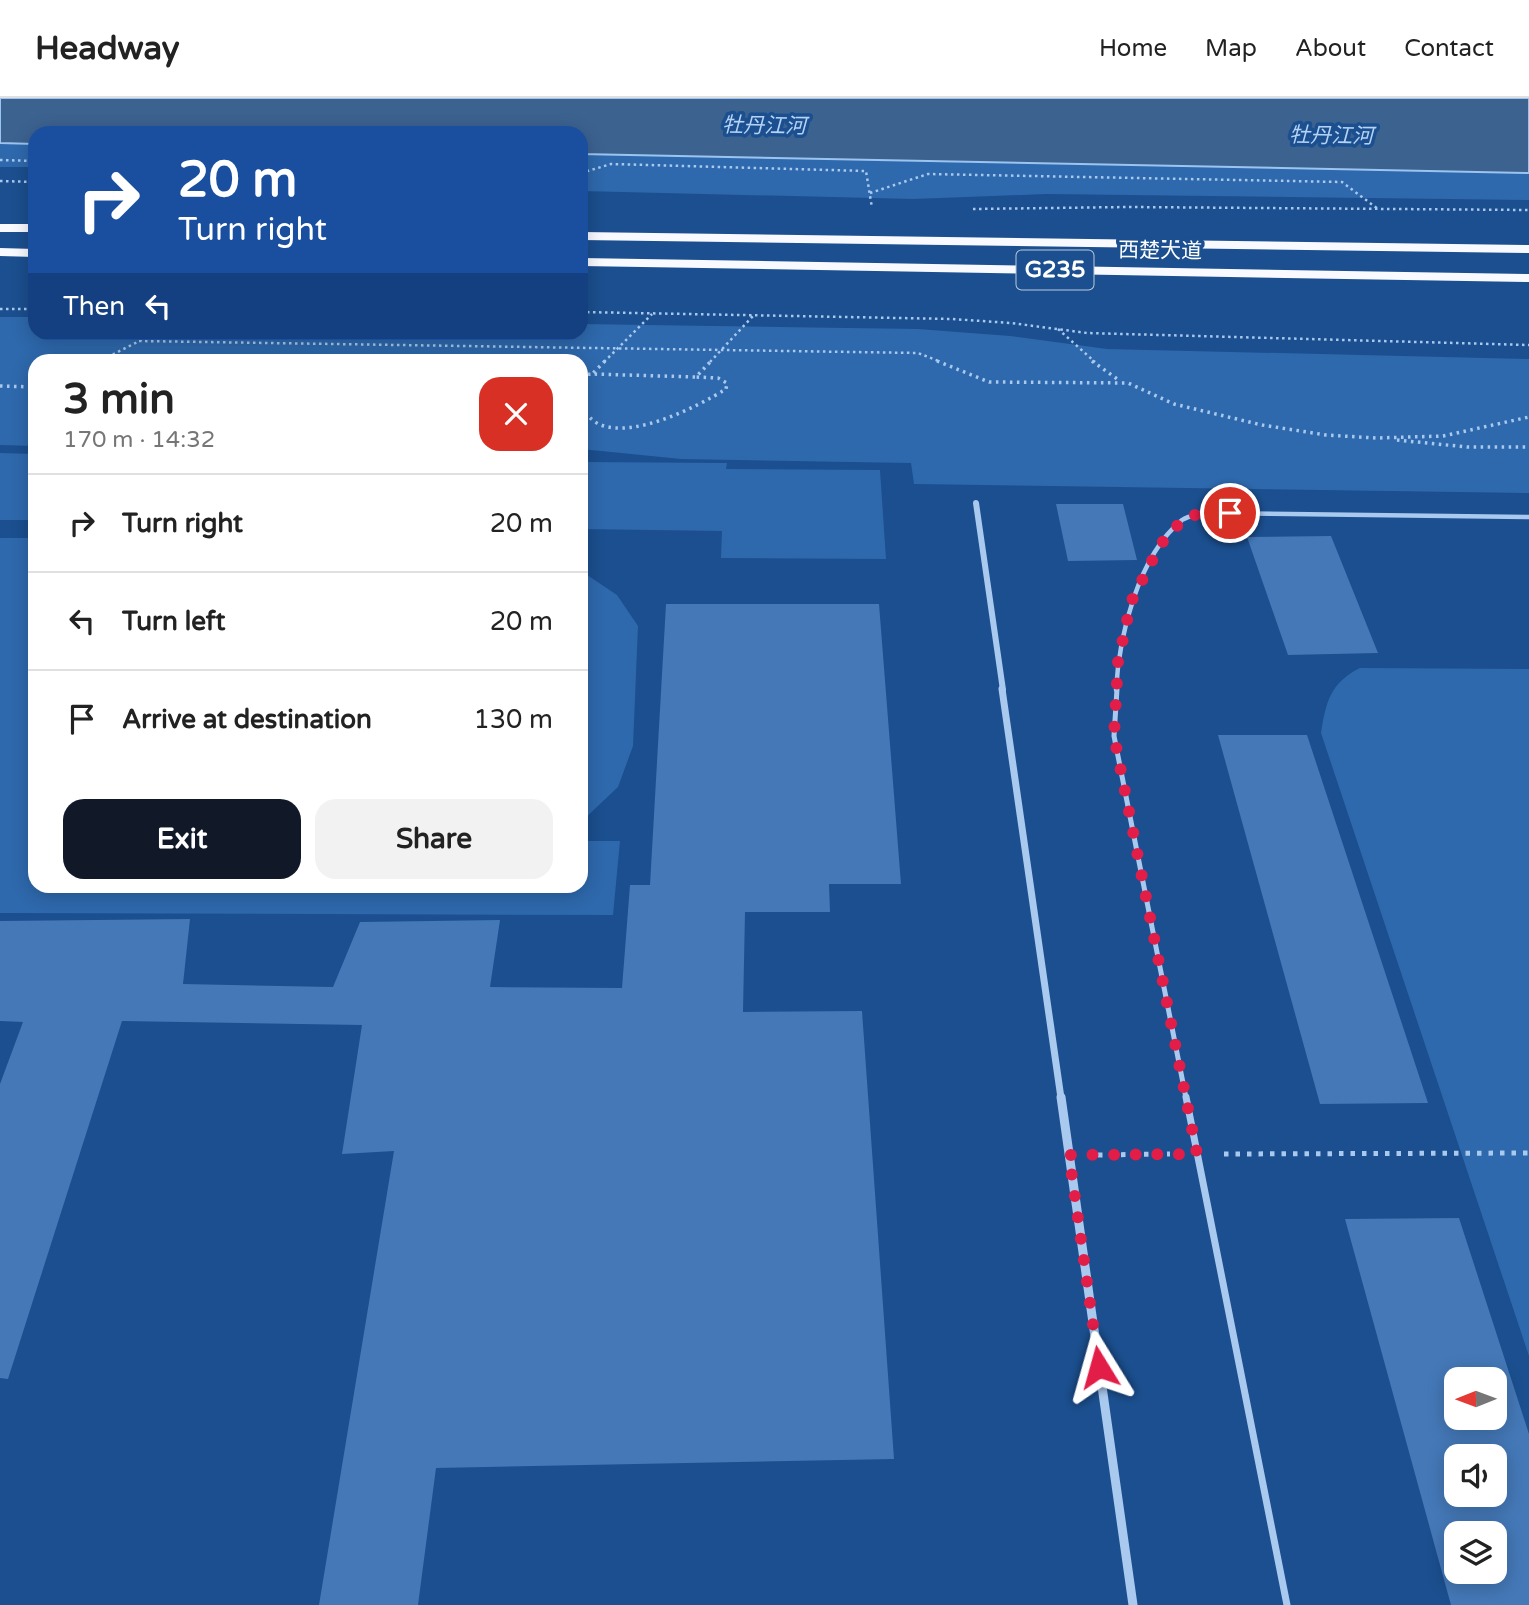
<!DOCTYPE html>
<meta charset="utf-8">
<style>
:root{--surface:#fff;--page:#f2f2f2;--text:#222;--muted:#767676;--line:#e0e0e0;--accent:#111827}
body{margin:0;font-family:"Varela Round","Noto Sans SC",sans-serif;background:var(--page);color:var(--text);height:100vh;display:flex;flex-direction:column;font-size:26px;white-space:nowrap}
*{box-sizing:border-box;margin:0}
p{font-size:23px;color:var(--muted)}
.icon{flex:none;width:38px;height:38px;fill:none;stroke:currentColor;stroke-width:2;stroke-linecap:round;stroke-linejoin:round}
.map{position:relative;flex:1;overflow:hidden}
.details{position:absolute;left:28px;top:256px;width:560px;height:539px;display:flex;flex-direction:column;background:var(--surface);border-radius:21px;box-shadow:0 4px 18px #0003}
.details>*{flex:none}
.guide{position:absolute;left:28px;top:28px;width:560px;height:214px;border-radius:21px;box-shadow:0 4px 18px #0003;background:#1a4fa0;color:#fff;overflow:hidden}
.needle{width:46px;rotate:269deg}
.controls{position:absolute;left:1444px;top:1269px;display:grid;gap:14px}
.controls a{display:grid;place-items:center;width:63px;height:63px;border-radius:14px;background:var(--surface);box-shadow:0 4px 18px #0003;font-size:35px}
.pin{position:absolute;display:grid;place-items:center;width:60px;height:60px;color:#fff;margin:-30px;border:4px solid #fff;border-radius:50%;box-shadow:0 2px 7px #0007}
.me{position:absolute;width:77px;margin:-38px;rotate:352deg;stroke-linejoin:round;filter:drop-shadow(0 0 5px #0008)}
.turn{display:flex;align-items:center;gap:24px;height:147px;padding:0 35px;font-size:32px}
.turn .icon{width:91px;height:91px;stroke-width:2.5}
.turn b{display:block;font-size:49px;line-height:60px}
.then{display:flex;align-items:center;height:66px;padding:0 35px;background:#0003;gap:14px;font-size:26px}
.round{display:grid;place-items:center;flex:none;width:74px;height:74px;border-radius:21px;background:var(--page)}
.headline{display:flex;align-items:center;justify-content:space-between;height:119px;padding:0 35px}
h1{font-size:42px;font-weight:700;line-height:52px}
.action{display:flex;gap:14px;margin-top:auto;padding:14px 35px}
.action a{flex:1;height:80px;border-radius:21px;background:var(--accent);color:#fff;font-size:28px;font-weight:700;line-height:80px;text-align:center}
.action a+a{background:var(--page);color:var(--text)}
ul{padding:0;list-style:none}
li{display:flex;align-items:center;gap:21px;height:98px;padding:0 35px;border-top:2px solid var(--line)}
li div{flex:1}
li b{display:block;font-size:26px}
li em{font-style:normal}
header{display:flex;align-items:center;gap:42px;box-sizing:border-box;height:98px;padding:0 35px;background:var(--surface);border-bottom:2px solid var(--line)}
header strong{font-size:33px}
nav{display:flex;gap:38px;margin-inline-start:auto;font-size:24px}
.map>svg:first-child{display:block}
.green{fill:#2e69ad}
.water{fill:#3c6290;stroke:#9cc4f0;stroke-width:2}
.building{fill:#4478b7;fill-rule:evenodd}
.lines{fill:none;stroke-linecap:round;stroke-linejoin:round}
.path-far2{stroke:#a9c9ee;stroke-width:2.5;stroke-dasharray:2.5 3.5;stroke-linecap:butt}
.path-far1{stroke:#a9c9ee;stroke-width:3.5;stroke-dasharray:2.5 4.5;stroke-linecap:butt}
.path{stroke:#a9c9ee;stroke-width:5;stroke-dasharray:4.5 7;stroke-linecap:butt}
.service-far2{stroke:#a9c9ee;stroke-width:4.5}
.service-far1{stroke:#a9c9ee;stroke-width:5}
.service{stroke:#a9c9ee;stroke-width:7}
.minor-far2{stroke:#a9c9ee;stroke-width:6}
.minor-far1{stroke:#a9c9ee;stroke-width:7}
.minor{stroke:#a9c9ee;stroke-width:9}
.trunk{fill:#f8faff;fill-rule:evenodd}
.route{stroke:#e11d48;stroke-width:12;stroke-dasharray:0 21.6}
.labels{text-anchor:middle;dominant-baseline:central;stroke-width:7;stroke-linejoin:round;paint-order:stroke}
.far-water-label{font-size:21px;font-style:italic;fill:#b5d3f5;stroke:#1b4f8f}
.far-street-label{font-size:21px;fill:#fff;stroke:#1b4f8f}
.shield{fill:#1b4f8f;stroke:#bbcadd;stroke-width:2}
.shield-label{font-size:23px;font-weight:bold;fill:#fff}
</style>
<header>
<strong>Headway</strong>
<nav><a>Home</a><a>Map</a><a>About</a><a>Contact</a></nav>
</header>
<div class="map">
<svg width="1529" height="1507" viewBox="0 0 1529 1507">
<rect width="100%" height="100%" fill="#1b4f8f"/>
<path class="green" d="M0 45 35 46V69H0Z
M581 56 1529 75V102L1046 96 913 101 581 93Z
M0 219H35V234H581V226L918 231 1010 238 1107 251 1529 261V395L914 386 911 365 681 361 581 351V262H35V348L0 347Z
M0 355 35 356V422H0Z
M581 364 727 365 726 371 880 372 886 461 721 460 722 433 581 431Z
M0 440H35V788H581V743H620L613 817 0 815Z
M581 473 617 497 638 528 633 648 618 689 581 724Z
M1360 570 1529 571V1258L1321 635C1326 604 1330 585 1360 570Z"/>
<path class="water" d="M0 0H1529V75L581 56V35H35V46L0 45Z"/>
<path class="building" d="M1056 406H1123L1137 462 1068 463Z
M1331 438 1378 555 1288 557 1247 439Z
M666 506H879L901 786H829L830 814H745L743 914 862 913 894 1361 436 1370 418 1507H319L394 1053 342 1056 362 927 122 923 8 1281 0 1280V986L23 924 0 923V823L190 821 183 886 333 889 360 824 500 822 490 889 622 890 630 787H650Z
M1218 637H1307L1428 1005 1320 1006Z
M1459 1120 1529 1336V1507H1451L1345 1121ZM1456 1281H1494V1320H1456ZM1456 1358H1494V1396H1456ZM1456 1435H1494V1474H1456Z"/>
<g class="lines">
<path class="path-far2" d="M0 62 35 63
M581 75 611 66 866 73 872 110
M0 83 35 84
M870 95 928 76 1342 84 1378 111
M973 111 1127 109 1529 112
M0 211H35
M581 214 952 221 1011 225 1087 235 1529 247
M1058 231 1095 264
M139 243 918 255 941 264
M102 262 157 234
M604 264 652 216
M710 264 753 218"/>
<path class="path-far1" d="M605 263 592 276 696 279 711 263
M937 263 989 284 1128 285 1174 306 1262 327 1326 337 1376 340 1443 338 1529 319
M1092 263 1120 283
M581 277 592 276
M0 288 35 289
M581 309C586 316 593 324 601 327 635 340 697 309 726 291L727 285 718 280 696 279
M1397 342 1467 349H1529"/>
<path class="path" d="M1224 1056 1529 1055
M1098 1057 1170 1056"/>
<path class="service-far2" d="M1116 592C1119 538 1138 458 1182 422 1188 418 1196 417 1203 415L1529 419"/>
<path class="service-far1" d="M1117 591 1114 638 1186 1000"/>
<path class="service" d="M1186 999 1287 1507"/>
<path class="minor-far2" d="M976 405 1003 592"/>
<path class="minor-far1" d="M1002 591 1061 1000"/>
<path class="minor" d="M1061 999 1133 1507"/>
<path class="trunk" d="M0 126H35V134H0Z
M581 134 1529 147V155L581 142Z
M0 150 35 151V159L0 158Z
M581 160 1529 176V184L581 168Z"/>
</g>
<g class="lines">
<path class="route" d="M1099 1269 1069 1057 1197 1056 1114 638 1118 564 1131 504 1160 447 1184 420 1203 415H1230"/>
</g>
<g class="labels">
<g class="far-water-label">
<text transform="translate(764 28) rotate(1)">牡丹江河</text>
<text transform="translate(1331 38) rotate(1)">牡丹江河</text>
</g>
<g class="far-street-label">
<text transform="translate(1160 153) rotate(1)">西楚大道</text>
</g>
<rect class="shield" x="1016.5" y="152.5" width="77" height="39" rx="5"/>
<g class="shield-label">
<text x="1055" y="172">G235</text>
</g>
</g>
</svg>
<div class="controls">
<a><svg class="needle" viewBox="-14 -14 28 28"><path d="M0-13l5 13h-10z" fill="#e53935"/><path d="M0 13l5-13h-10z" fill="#767676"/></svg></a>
<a><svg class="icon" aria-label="sound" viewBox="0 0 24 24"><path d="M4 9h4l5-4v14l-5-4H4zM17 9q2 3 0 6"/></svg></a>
<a><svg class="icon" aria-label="layers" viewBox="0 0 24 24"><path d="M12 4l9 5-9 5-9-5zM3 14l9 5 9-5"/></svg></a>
</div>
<div class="pin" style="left:1230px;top:415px;background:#d93025"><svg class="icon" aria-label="arrive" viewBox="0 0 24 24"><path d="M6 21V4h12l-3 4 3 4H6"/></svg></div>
<svg class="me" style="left:1099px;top:1269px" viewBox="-20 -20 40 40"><path d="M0-17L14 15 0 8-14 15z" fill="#e11d48" stroke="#fff" stroke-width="4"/></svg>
<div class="guide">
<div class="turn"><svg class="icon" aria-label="right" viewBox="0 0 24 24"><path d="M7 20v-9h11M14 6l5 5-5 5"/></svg><div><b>20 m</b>Turn right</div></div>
<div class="then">Then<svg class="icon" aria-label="left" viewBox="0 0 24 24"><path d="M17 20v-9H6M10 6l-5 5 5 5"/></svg></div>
</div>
<section class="details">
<div class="headline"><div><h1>3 min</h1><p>170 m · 14:32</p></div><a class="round" style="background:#d93025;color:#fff"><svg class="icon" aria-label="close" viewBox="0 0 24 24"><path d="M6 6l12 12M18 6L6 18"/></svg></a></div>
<ul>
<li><svg class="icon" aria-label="right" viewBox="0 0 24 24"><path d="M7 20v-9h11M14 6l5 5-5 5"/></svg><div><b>Turn right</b></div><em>20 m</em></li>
<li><svg class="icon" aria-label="left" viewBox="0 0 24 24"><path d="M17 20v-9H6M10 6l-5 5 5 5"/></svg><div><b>Turn left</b></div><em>20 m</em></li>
<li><svg class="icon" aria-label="arrive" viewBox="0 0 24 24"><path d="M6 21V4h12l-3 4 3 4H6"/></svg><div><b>Arrive at destination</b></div><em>130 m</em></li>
</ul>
<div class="action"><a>Exit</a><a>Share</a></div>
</section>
</div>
